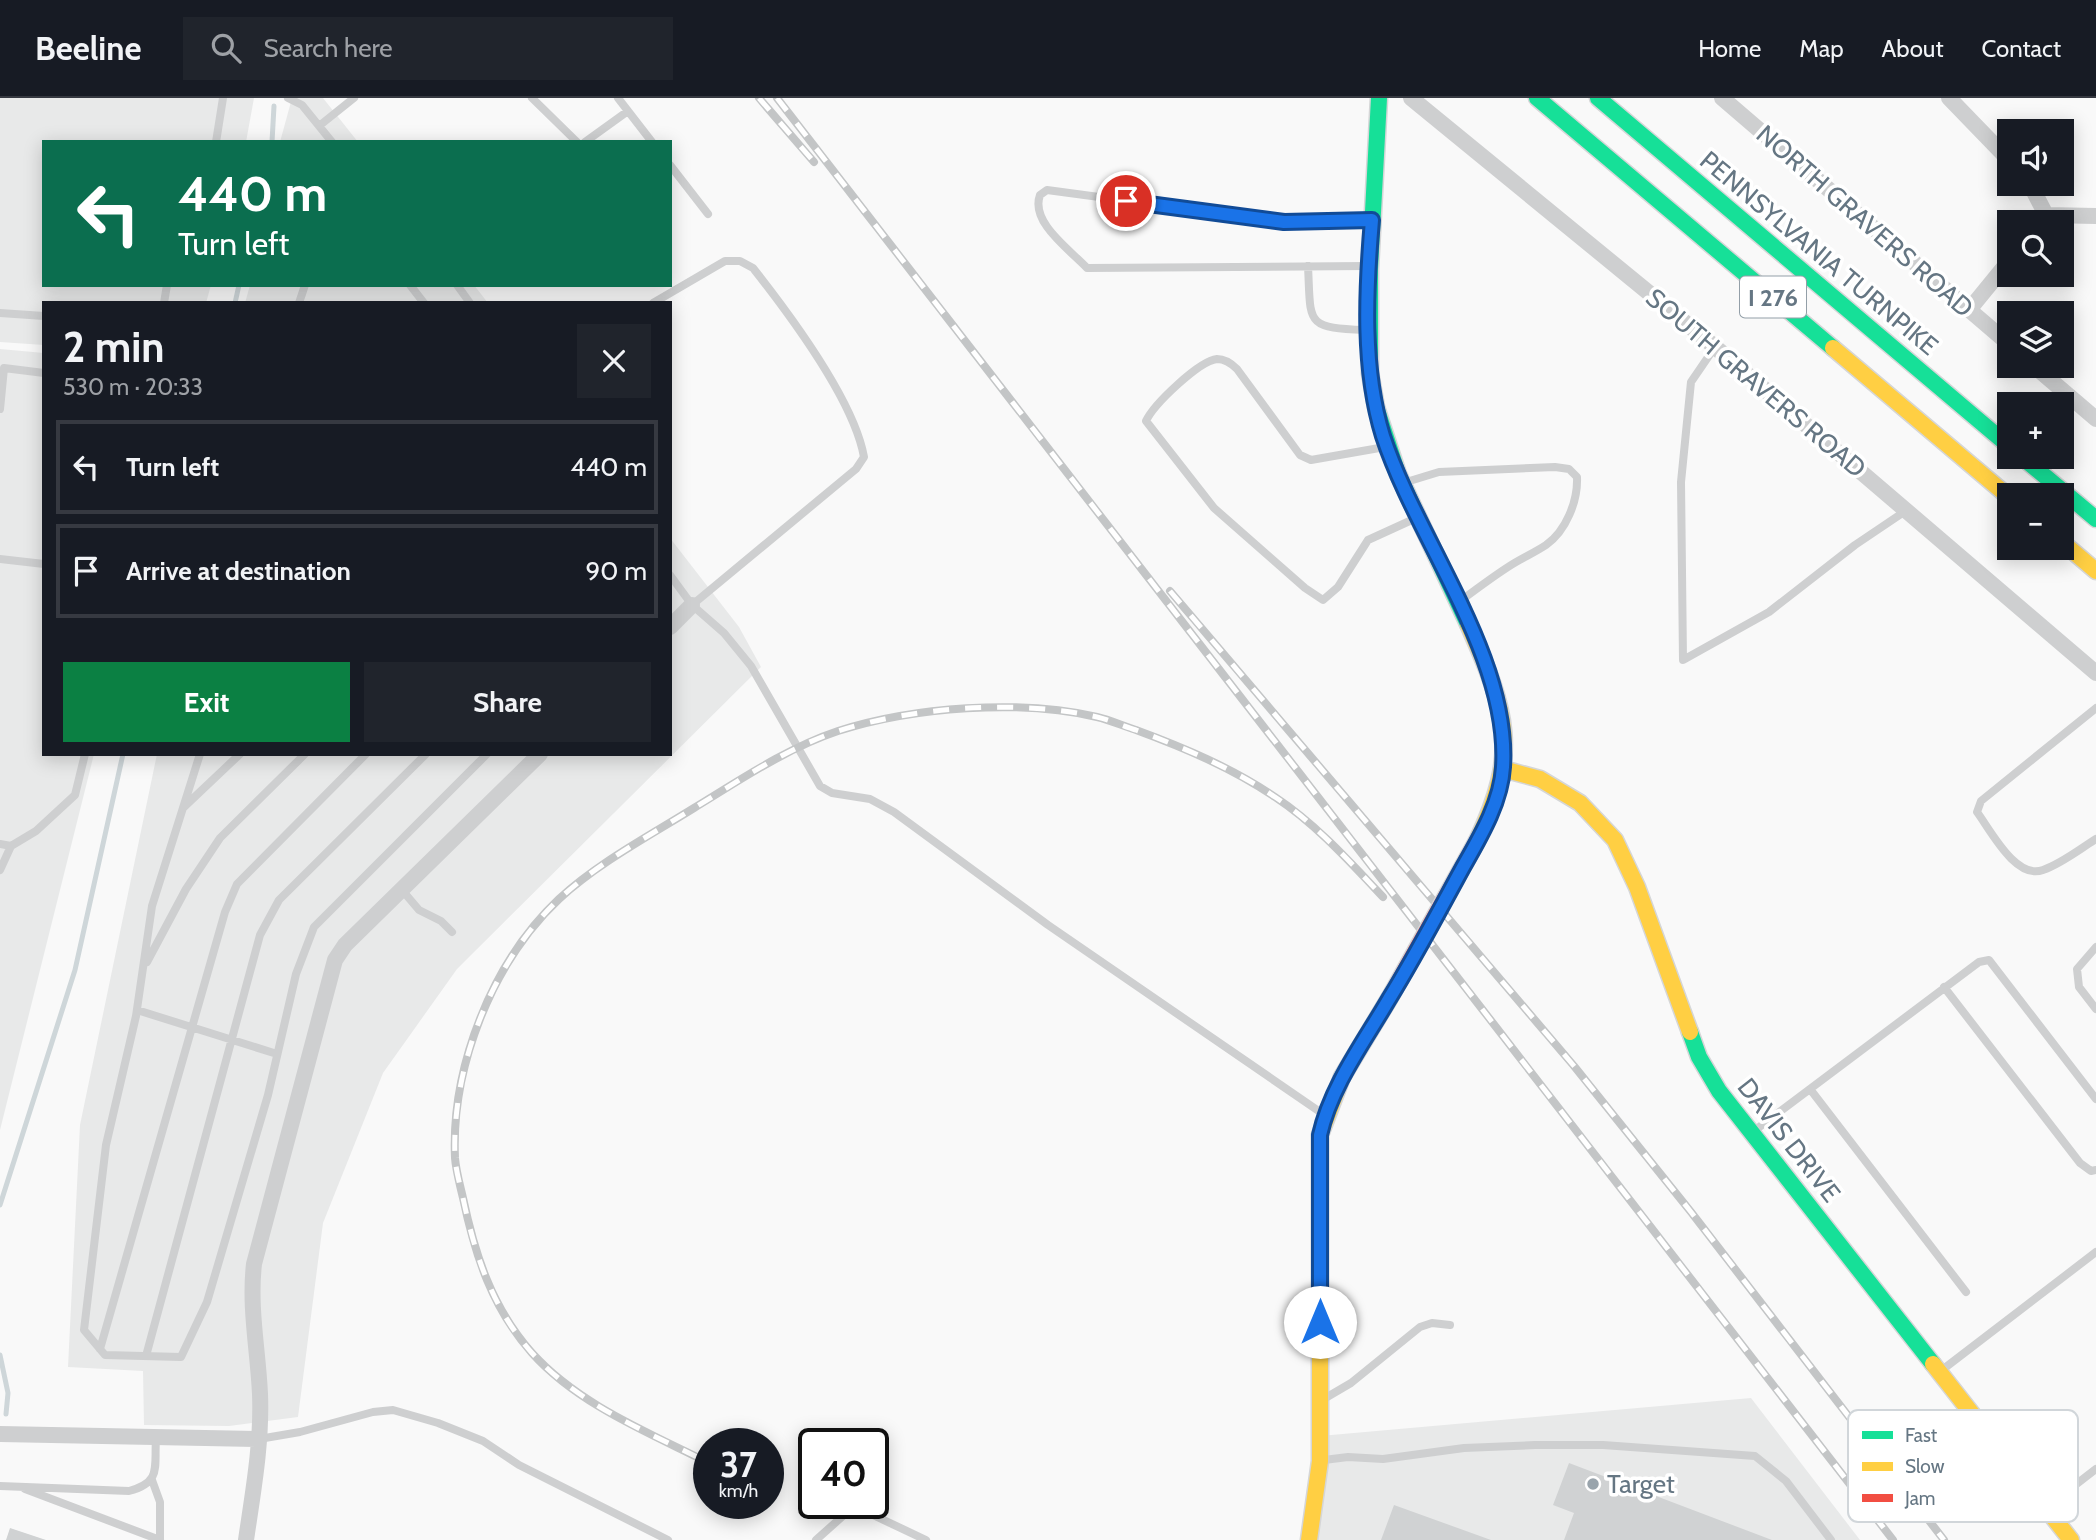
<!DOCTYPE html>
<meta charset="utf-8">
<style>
:root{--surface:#171b24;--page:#20242c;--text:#f1f3f6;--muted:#9ea1a6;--line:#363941;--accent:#0b8043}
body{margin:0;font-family:Cabin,sans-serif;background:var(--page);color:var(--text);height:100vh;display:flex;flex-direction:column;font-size:26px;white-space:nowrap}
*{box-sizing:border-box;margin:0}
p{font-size:23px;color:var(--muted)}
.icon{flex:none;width:38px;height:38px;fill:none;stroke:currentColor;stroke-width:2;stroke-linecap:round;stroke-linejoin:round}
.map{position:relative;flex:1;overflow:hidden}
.sheet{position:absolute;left:42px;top:203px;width:630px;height:455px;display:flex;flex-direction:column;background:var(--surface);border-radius:0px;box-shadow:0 4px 18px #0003}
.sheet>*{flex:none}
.hud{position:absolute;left:42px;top:42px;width:630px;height:147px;border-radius:0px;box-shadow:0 4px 18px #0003;background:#0b6e4f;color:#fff;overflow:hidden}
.fabs{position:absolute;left:1997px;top:21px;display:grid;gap:14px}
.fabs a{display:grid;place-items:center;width:77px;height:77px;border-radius:0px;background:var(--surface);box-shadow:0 4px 18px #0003;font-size:35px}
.speed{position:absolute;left:693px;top:1330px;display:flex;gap:14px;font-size:35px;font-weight:700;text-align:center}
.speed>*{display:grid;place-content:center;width:91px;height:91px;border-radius:50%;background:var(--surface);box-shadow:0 4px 18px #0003;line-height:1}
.speed small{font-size:18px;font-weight:400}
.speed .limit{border:4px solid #111;border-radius:10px;background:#fff;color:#111}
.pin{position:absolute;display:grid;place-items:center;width:60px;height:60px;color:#fff;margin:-30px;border:4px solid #fff;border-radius:50%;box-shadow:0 2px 7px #0007}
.me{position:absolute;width:77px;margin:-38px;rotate:0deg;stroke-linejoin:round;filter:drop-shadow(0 0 5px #0008)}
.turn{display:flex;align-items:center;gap:24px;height:147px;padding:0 21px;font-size:32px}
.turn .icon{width:91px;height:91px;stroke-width:2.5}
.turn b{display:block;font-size:49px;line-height:60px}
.round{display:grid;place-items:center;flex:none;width:74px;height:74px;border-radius:0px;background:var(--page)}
.summary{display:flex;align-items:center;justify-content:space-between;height:119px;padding:0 21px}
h1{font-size:42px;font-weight:700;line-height:52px}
.action{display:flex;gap:14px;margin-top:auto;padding:14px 21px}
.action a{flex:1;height:80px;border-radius:0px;background:var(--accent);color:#fff;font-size:28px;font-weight:700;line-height:80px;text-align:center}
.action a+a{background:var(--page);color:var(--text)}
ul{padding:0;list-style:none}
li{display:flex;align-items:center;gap:21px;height:94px;margin:0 14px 10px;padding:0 7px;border:4px solid var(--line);border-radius:0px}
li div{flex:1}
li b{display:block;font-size:26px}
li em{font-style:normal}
header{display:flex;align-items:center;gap:42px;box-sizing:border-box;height:98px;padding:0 35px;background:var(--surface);border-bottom:2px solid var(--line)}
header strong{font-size:33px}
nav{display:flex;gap:38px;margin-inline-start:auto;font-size:24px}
.search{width:490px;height:63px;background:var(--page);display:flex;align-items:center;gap:18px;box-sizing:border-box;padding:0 24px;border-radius:0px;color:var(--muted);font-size:26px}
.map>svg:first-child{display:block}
.built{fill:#e8e9e9}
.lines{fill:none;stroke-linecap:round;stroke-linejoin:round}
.stream{stroke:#ced6d9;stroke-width:5}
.building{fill:#d0d2d3}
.fast-casing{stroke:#d5d6d7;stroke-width:19}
.slow-casing{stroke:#d5d6d7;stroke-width:19}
.lane{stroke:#cecfd0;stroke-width:8}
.street{stroke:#cecfd0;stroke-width:16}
.fast{stroke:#16e098;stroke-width:16}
.slow{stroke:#ffcf43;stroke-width:16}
.rail-casing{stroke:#c3c5c6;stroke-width:8}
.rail{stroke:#fff;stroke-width:5;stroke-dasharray:16;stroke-linecap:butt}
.jam-bridge-casing{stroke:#d5d6d7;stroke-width:19;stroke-linecap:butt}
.jam-bridge{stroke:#f24e42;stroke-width:16}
.route-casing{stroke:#114b97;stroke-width:18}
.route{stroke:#1a73e8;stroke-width:12}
.poi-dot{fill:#99a4ac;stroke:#fff;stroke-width:2.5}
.labels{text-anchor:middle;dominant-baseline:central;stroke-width:7;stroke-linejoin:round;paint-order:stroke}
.shield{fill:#fff;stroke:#939fa8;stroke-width:2}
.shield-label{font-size:24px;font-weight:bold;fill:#657683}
.street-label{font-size:26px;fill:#657683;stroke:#fff}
.poi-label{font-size:26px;fill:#657683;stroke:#fff;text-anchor:start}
.key{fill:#fff;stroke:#d1d6da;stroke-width:2}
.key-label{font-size:19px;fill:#657683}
</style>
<header>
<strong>Beeline</strong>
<div class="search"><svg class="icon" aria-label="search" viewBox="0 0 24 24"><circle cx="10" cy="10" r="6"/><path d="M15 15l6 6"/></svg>Search here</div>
<nav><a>Home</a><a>Map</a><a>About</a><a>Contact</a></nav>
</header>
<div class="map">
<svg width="2096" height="1442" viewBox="0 0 2096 1442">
<rect width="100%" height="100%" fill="#f9f9f9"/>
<path class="built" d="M0 0H254L246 44H44V187H211L206 205H44V247L0 244Z
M292 0H323L358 44H280Z
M250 187H474L488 205H245Z
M0 251 44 255V656H94L0 1032Z
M670 440 739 529 761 569 457 871 383 975 323 1125 298 1319 229 1328 144 1327 143 1273 68 1269 80 1027 157 656H670Z
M1751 1300 1860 1442H1308L1320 1338Z"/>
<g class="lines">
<path class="stream" d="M272 44 274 8
M235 205 239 187
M0 1107 75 872 123 656
M0 1257 8 1295 6 1316"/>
</g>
<path class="building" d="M1569 1365 1772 1442H1564L1574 1415 1553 1407Z
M1394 1407 1491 1442H1381Z
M10 1430 46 1442H6Z"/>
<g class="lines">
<defs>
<path id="fast" d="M1379 0 1370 171V275L1376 309 1398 376 1468 526
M1537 0 1833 250
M1598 0 2009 348
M2022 359 2096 421
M1690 934 1699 959 1719 993 1933 1266
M1342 979 1389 901"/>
<path id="slow" d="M1833 250 2009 399
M2062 444 2096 473
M1468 526C1507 614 1520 653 1477 743
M1503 671 1540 681 1580 705 1615 742 1637 789 1690 934
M1933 1266 2071 1442
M1309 1442 1320 1363V1037L1342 979"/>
</defs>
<use href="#fast" class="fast-casing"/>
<use href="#slow" class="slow-casing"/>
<path class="lane" d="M288 0 302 7 332 44
M532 0 577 44
M618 0 628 13
M319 28 354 0
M216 44 223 0
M585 44 628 13 652 44
M670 67 708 116
M1308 168C1311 225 1304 230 1365 232
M1366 168 1087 170C1069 151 1030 124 1040 97L1047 92 1285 124 1369 122
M410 187 424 205
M457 187 470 205
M164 205 167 187
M299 205 305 187
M653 205 725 163H740L753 170C790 217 854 303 864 359L856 371 692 507
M0 215 44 218
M1715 249 1691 284 1681 384 1683 562 1769 514 1855 447 1907 412
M0 311 4 270 44 275
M1385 349 1311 362 1300 357 1237 271C1231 265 1225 261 1217 261 1199 263 1154 306 1146 323L1214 410 1305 490 1323 502 1338 489 1368 442 1414 421
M1403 385 1439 374 1555 369 1569 371 1577 379C1578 403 1566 433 1546 447 1534 455 1520 461 1508 469 1491 480 1475 492 1459 504
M0 461 44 466
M670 477 692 507 724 535 751 568 820 688 832 695 870 701 894 714 1048 827 1323 1016
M2096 610 1981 703 1977 714C1991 733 2016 782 2043 772 2061 766 2080 751 2096 741
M200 656 152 808 136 918 106 1047 84 1232 105 1257 181 1259 207 1204 268 997 296 876 314 829 487 656
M184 709 240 656
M0 746 11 748
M0 772 11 748 36 733 75 697 85 656
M402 792 419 812 441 823 452 834
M2096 849 2077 871 2079 889 2096 911
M147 864 186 791 220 740 305 656
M1944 889 2080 1065 2091 1073 2096 1072
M137 912 277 956
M1810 991 1966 1194
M1754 1033 1979 864 1989 862 2096 1001
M100 1251 225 814 237 786 366 656
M146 1258 260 837 279 802 426 656
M1942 1272 2096 1154
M1322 1302 1351 1285 1420 1229 1432 1225 1450 1227
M259 1341 300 1334 373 1314 393 1312 438 1325 483 1343 519 1367 668 1442
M1324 1362 1348 1359 1383 1361 1464 1350 1535 1347H1603L1755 1358 1786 1383 1831 1442
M152 1382 160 1404V1442
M0 1388 129 1393C162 1384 154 1370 156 1340
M25 1391 160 1442
M2048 1408 2096 1371
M816 1442 854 1408 926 1442"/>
<path class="street" d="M1411 0 1715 249 2096 575
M1722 0 2009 246
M1949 0 2009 62
M2030 86 2046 117 2041 124
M2046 117 2096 118
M1969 212 2009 163
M2034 268 2096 321
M670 529 692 507
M0 1336 259 1341
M246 1442C253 1394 262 1345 260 1296 258 1252 249 1210 254 1166L335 862 345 847 540 656"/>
<use href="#fast" class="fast"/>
<use href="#slow" class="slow"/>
<defs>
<path id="rail" d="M759 0 814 64
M777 0 1893 1442
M1170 493 1574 968 1691 1114 1944 1442
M697 1359C640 1331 575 1303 532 1255 492 1210 475 1157 463 1100 460 1087 456 1073 455 1060 451 969 492 864 559 801 598 765 649 738 694 710 740 682 787 650 838 633 913 609 1020 601 1097 619 1110 622 1123 628 1136 632 1185 650 1232 670 1275 699 1316 726 1350 764 1383 799"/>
</defs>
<use href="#rail" class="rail-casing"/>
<use href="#rail" class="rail"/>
<defs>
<path id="jam-bridge" d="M1389 901 1477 743"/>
</defs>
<use href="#jam-bridge" class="jam-bridge-casing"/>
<use href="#jam-bridge" class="jam-bridge"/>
</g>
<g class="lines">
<defs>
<path id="route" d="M1126 103 1284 124 1372 122C1366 192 1362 270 1383 338 1417 442 1510 558 1503 669 1501 705 1479 741 1462 771 1438 815 1415 859 1389 901 1364 944 1331 988 1320 1037V1224"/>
</defs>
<use href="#route" class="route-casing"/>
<use href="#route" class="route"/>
</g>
<circle class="poi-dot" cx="1593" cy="1386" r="7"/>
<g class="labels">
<rect class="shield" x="1740" y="178.5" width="66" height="41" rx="5"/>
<g class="shield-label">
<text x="1773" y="199">I 276</text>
</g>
<g class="street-label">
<text transform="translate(1865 123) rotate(41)">NORTH GRAVERS ROAD</text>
<text transform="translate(1819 155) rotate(40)">PENNSYLVANIA TURNPIKE</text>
<text transform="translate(1756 285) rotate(40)">SOUTH GRAVERS ROAD</text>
<text transform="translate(1789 1042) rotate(52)">DAVIS DRIVE</text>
</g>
<g class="poi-label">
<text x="1607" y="1386">Target</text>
</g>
</g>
<rect x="1848" y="1312" width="230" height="112" rx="10" class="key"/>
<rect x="1862" y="1333" width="31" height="8" fill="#16e098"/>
<rect x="1862" y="1364" width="31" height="9" fill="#ffcf43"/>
<rect x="1862" y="1396" width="31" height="8" fill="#f24e42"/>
<g class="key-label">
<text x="1905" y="1344">Fast</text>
<text x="1905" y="1375">Slow</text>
<text x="1905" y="1407">Jam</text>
</g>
</svg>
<div class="fabs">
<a><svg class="icon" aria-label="sound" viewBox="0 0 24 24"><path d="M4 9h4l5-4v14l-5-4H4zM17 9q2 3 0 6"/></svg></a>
<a><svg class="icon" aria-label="search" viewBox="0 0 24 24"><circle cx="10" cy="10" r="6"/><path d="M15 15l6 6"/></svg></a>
<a><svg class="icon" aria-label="layers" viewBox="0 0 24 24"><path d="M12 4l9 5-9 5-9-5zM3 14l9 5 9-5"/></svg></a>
<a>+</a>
<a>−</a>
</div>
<div class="speed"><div>37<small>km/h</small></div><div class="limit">40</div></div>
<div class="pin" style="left:1126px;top:103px;background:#d93025"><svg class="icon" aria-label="arrive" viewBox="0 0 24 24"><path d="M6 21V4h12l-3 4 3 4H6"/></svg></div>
<svg class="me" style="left:1320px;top:1224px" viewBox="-20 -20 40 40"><circle r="19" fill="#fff"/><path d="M0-13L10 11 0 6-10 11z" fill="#1a73e8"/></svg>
<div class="hud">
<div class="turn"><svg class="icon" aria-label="left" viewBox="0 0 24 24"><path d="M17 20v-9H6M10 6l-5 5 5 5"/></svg><div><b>440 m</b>Turn left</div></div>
</div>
<section class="sheet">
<div class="summary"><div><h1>2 min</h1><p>530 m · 20:33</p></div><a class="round"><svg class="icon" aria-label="close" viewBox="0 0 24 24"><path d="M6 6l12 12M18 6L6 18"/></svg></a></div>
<ul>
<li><svg class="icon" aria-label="left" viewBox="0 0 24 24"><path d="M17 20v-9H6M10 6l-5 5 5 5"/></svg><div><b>Turn left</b></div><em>440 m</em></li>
<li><svg class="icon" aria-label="arrive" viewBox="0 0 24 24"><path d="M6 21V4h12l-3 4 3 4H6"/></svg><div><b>Arrive at destination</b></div><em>90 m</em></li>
</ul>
<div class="action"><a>Exit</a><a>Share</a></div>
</section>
</div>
